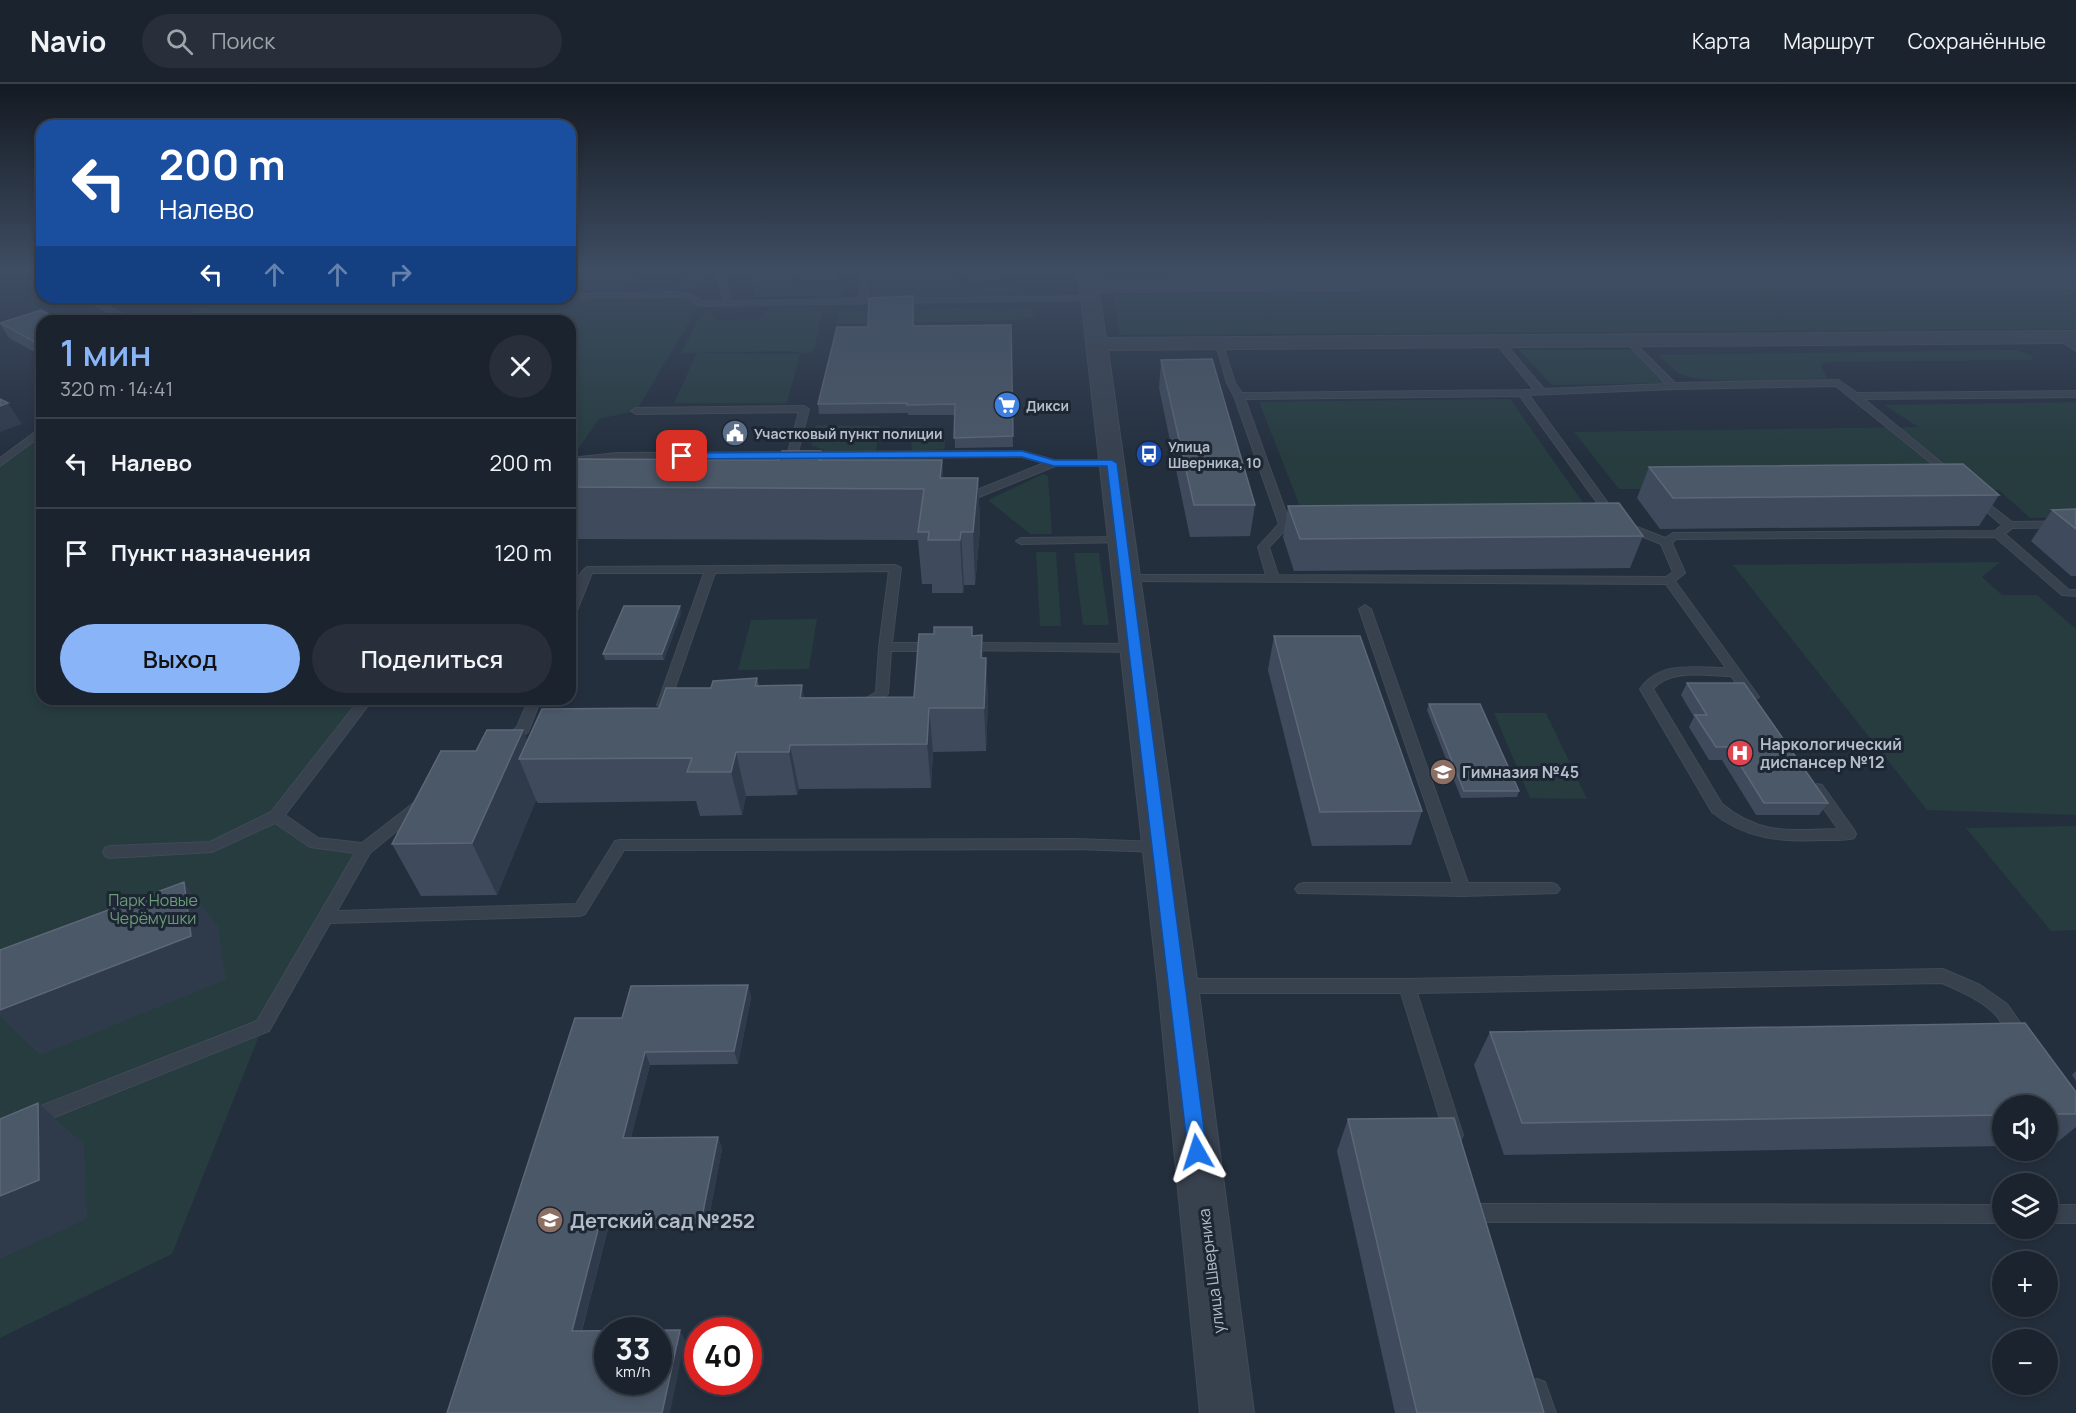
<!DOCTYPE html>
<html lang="ru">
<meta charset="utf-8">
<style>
:root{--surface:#1b232e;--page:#282f3a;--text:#f1f3f6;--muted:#a0a4aa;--line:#39404a;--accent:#8ab4f8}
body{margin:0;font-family:Manrope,sans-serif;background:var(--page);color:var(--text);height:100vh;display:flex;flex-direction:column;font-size:22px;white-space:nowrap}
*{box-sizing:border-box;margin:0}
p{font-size:20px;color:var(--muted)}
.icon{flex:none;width:33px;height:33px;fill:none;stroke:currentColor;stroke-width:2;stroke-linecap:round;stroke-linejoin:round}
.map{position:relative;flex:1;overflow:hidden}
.side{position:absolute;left:36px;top:231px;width:540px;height:390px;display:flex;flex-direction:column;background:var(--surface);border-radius:18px;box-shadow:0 3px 9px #0003,0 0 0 2px var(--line)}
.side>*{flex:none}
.banner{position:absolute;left:36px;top:36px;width:540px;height:183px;border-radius:18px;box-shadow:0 3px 9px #0003,0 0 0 2px var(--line);background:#1a4fa0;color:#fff;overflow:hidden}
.tools{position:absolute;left:1992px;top:1011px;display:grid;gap:12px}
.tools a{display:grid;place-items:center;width:66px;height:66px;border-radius:50%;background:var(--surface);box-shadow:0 3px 9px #0003,0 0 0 2px var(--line);font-size:30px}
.speed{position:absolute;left:594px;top:1233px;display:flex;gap:12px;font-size:30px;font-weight:700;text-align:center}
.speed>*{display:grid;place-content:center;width:78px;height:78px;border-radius:50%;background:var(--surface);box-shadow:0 3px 9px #0003,0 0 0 2px var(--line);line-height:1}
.speed small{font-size:15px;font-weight:400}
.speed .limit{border:9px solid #d22;background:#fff;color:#111}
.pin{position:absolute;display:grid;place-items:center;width:51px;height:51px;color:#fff;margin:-26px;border-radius:12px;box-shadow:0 3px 9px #0006}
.me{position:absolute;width:66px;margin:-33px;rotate:354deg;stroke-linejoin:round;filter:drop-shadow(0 0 4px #0008)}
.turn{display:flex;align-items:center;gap:21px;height:126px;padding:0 24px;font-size:27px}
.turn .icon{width:78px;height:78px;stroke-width:2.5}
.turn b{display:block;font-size:42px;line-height:51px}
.lanes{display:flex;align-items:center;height:57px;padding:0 24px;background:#0003;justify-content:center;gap:30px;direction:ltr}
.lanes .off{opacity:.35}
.round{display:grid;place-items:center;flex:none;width:63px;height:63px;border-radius:32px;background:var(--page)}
.headline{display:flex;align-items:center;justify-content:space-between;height:102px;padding:0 24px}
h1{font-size:36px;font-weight:600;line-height:45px;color:var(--accent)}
.button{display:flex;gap:12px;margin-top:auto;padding:12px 24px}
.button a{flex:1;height:69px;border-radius:36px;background:var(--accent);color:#111;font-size:24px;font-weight:600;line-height:69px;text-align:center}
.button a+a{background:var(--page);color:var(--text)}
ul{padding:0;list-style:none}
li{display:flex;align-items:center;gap:18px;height:90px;padding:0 24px;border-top:2px solid var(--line)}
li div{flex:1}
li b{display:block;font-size:22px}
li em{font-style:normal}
header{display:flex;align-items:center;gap:36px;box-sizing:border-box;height:84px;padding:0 30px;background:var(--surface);border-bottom:2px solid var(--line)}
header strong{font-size:28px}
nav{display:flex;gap:33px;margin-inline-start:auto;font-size:21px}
.search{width:420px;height:54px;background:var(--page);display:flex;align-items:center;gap:15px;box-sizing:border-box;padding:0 21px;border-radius:33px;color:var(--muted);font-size:22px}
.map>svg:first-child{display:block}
.green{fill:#263c3f}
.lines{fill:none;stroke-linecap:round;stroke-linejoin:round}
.service-casing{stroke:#414a57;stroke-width:2}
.tertiary-casing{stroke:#414a57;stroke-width:2}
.service{fill:#38414e;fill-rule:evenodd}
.tertiary{fill:#38414e;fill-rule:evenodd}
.wall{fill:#3f4b5c}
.shaded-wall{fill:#2f3b4b}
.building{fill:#4b5868;stroke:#5c6777;stroke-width:1.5;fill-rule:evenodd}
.route{fill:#1a73e8;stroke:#114b97;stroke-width:1.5}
.labels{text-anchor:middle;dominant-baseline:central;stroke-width:6;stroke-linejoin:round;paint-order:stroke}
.far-poi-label{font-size:14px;font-weight:bold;fill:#b4bcc9;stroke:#1d2633;text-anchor:start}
.poi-label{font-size:16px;font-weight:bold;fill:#b4bcc9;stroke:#1d2633;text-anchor:start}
.park-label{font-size:16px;fill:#6b9a76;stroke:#1d2633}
.street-label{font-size:16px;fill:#b4bcc9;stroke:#1d2633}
.near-poi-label{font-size:20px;font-weight:bold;fill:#b4bcc9;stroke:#1d2633;text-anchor:start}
</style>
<header>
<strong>Navio</strong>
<div class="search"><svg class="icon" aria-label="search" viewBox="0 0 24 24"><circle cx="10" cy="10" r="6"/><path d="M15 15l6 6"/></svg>Поиск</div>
<nav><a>Карта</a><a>Маршрут</a><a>Сохранённые</a></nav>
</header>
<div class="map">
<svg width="2076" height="1329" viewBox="0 0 2076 1329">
<rect width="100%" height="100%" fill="#242f3e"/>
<path class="green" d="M570 187H638L635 198 623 206 570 208Z
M685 187H703L705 195 701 204 638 207 679 203Z
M752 187H797L794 198 844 199 841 212 754 213Z
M872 187H947L972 204 1006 197 1026 211 870 214Z
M955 187H994L1004 193 975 201Z
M2076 204V245L1120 251 1113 210Z
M689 212 700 220 636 327 599 335 570 377V237H170L228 213Z
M1001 222 1030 224 1035 232 1018 236 836 240 839 224 876 228 924 226 937 223 982 225Z
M768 224H813L822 228 814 266 806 270 790 267 681 269 700 232 710 228 715 236 760 235Z
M1519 266H1633L1664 299 1552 301Z
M2015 266 2031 271 2033 276 1831 278 1820 280 1827 294C1801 296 1703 301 1683 291 1674 287 1665 277 1658 271Z
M697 269 800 270 787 319H674Z
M1510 315 1591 430H1303L1259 318Z
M2076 318V433L2030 434 1999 406 1619 405 1574 348 1918 343 1885 321Z
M816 341 880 342 876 368 826 367 811 361Z
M903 342 945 345V365L912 367 911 357 898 355Z
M42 343V615H367L277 732 315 759 365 765 263 942 172 1170 0 1254V375Z
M1043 390 1048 392 1052 450H1030L988 416Z
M1056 468 1061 542H1040L1036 468Z
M1074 469H1099L1109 541H1083Z
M2000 478 1982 493 2002 511H2037L2076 545V731L1927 726 1733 481Z
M817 535 809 585 738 586 751 536Z
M1494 629H1546L1587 715 1530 714Z
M2076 742V846L2051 847 1966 744Z"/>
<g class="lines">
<defs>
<path id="service" d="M33 187H42V191Z
M717 187H725L730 217 859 215 862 187H870L867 215 1091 212 1095 214 1091 216 700 222 687 214 675 212 570 214 567 213H570V210L675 208 692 210 702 218 723 217Z
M1458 187H1466L1476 200 1475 202H1469Z
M81 213H91L135 237H125Z
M407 213H495L491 215H411Z
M2060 250 2076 260V267L2057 255V251Z
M1629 253 1675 299 1838 296 1857 309 2076 307V313L1864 315 1955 390 1956 392 1951 395 1836 302 1673 305 1529 311 1618 433 1613 436 1609 435 1520 312 1245 315 1289 437H1304L1309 440 1304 443H1288L1269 463 1278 491 1666 493 1673 488 1661 460 1619 443V439H1627L1665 454 1673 449 1995 447 2002 441 1973 416 1972 414 1977 411 2012 438 2076 437V443L2012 444 2005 450 2069 506H2076V512L2062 511 1995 453 1676 455 1672 459 1685 489 1675 497 1759 613 1753 617 1748 616 1731 592C1706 592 1670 584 1653 605L1722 720C1761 752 1791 746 1838 745L1810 705 1817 700 1822 701 1854 746 1856 750 1854 754C1844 757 1832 756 1822 756 1780 758 1745 755 1712 728L1640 605C1660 576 1694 584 1726 584L1666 500 1126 497 1120 494 1126 491H1266L1258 463 1279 440 1234 312 1227 299 1215 256 1222 258 1235 299 1242 309 1534 306 1500 264 1504 261 1507 262 1544 305 1666 300 1626 258V254Z
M804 322 809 325 798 368 1022 367 1054 376H1112L1117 379 1112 382H1055L969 417 958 416 957 414 1044 379 1022 373 617 375 570 380V374L617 369 788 368 799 328 636 330 631 327 636 324Z
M42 343V351L0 382V374Z
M1121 453 1125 454V458L1021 460 1016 457 1021 454Z
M895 481 901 484 892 559H935L941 563 935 567H891L888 610 860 628 855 627 854 624 855 621 876 608 879 563 889 487 715 489 669 621 663 625 657 621 704 489H592L576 529 570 533C570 519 575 488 588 483Z
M1365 521 1371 525 1468 799H1552L1557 801 1560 805 1557 809 1463 812 1298 809 1295 805 1298 801 1303 799H1453L1359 525Z
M966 559 1135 560 1141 564 1135 568 962 566 960 563 962 560Z
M360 615H373L285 731 318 754 362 759 415 718H425L427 722 370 769 337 827 576 820 615 757 620 756 1075 755 1160 758 1165 759 1167 763 1165 767 1160 768 1075 765 624 766 585 830 580 832 330 839 269 947 0 1055V1038L257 937 355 769 310 763 275 739 212 768 110 774 105 772 103 768 105 764 110 762 210 758 271 728Z
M529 615H541L528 648 512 660H502L500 657 517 643Z
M1943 885 1980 901 2007 920 2028 950 2031 955 2028 960C2011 966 2005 941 1996 931 1982 916 1960 907 1942 899L1417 909 1463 1051 1460 1057 1454 1059 1448 1057 1445 1051 1401 909H1180L1174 907 1172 902 1174 897 1180 895H1407Z
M1479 1120 2002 1121V1139L1479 1138 1472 1136 1469 1129 1472 1122Z
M2048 1121H2076V1139H2048Z
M1537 1295 1545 1298 1556 1329H1534L1526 1306 1529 1298Z"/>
<path id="tertiary" d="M1078 187H1096L1098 196 2076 192V204L1099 208 1106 254 2076 247V259L1108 266 1198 902 1254 1329H1200L1158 902Z"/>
</defs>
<use href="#service" class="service-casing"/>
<use href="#tertiary" class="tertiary-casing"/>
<use href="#service" class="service"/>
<use href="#tertiary" class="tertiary"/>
</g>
<path class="wall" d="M799 187H836L834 196H801Z
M913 212 914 242 1011 241 1013 363 955 364 954 331H908V329L819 330 818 320 868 243Z
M42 237V272L9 254 0 240Z
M1161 276 1255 421 1250 452 1190 453 1159 304Z
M821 367 822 376H942L943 394H978L980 445 975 501H964L963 509H932V500H922L918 456 570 455V375L779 376Z
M1649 383 1999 411 1979 442 1660 445 1637 414Z
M1288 422 1643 452 1630 484 1294 487 1283 453Z
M2076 425V492H2071L2031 457 2052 426Z
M681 529 664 576H605L603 570Z
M982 551 983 574H986L988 617 986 667 933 668 931 704 799 705 797 711 746 712 742 731 700 732 696 717 538 719 536 716 497 811 421 812 392 760 476 667 528 656 659 624 711 604 757 594 759 602 804 614 914 613 972 552Z
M1274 552 1422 727 1411 761 1312 762 1268 586Z
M1687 599 1828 719 1819 731H1756L1722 676H1709L1689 643 1694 633 1681 611Z
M1429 620 1519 707 1517 713 1461 714 1427 626Z
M748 901 751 914 738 980 650 981 631 1053H718L722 1065 707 1144 608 1145 582 1247 685 1256 447 1329 622 934Z
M1490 948 2076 1008V1043L2054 1061H2048V1022H2002V1062L1504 1071 1474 981Z
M2076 987V997L2072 991Z
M1348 1035 1544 1329H1395L1337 1067Z"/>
<path class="shaded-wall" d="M833 187H836L834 196Z
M8 319 22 340 0 348V322Z
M942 376 945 427 940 394Z
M978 394 980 445 975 501 973 448Z
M961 448 964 501 963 509 960 456Z
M680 522 681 529 664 576 662 570Z
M982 551 984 594 981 574Z
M986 574 988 617 986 667 984 624Z
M802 601 810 645 800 614Z
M929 624 933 668 931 704 927 660Z
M523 646 535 675H519L536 716 497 811 472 759Z
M790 661 799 705 797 711 789 668Z
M736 668 746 712 742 731 731 688Z
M184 798 218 842 226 896 40 971 0 933V926Z
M748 901 751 914 738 980 734 967Z
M645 968 650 981 628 1065 623 1054Z
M38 1019 84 1060 87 1135 0 1175V1112Z
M718 1053 722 1065 707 1144 702 1133Z
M601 1134 608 1145 579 1257 572 1247Z
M680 1246 685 1256 670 1329H662Z"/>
<path class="building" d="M913 212V242L1011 241 1013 352 954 354 955 320 907 321V319L818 320 837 243H868L869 214Z
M41 226 61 237H42V262L0 239Z
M1212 275 1255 421H1194L1161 276Z
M0 315 8 319 0 322Z
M782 367H821L819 376H942L940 394H978L973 448H961L960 456H928L929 448H918L924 405 570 403V375L779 376Z
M1963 380 1999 411 1673 414 1649 383Z
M1619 419 1643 452 1300 455 1288 422Z
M2076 425V445L2052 426Z
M624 522H680L662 570H603Z
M934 543H972V552L982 551 981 574H986L984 624H929L927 660 790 661 789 668H736L731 688H687L692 674 519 675 542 625 659 624 666 604H711L713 597 757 594 755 602 802 601 800 614 914 613 919 550H934Z
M1274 552H1360L1422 727 1320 728Z
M1687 599H1744L1828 719H1764L1729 663H1716L1695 631H1707Z
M1429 620H1480L1519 707H1464Z
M487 646H523L472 759 392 760 441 667H476Z
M184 798 191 852 0 926V866Z
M748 901 734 967 645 968 623 1054 718 1053 702 1133 601 1134 572 1247 680 1246 662 1329H447L575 934H622L631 902ZM608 1246H658V1298H608Z
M2025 939 2076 1008V1030H2048V1022H2002V1031L1522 1039 1490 948Z
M38 1019 39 1096 0 1112V1035Z
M1454 1034 1544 1329H1417L1348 1035Z"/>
<linearGradient id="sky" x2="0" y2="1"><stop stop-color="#141a22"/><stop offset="0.5" stop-color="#3f4d63"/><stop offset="1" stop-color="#3f4d63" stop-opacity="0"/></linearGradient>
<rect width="2076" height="373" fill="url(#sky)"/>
<path class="route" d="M1022 367 1054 376H1112L1117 379 1207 1068 1204 1075 1197 1077 1191 1075 1188 1068 1107 382H1054L1022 373 682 375 678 372 682 369Z"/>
<defs>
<symbol id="supermarket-disc" viewBox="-11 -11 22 22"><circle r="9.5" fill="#3f7fe0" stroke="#1d2633"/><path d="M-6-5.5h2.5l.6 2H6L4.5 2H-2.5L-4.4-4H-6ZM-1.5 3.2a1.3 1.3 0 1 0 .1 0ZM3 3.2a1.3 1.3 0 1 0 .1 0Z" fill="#fff"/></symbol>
<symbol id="civic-disc" viewBox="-11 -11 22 22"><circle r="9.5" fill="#5c6f8a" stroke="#1d2633"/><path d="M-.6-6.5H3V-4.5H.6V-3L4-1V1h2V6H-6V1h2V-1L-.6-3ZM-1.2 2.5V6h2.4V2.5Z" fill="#fff"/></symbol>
<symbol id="bus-disc" viewBox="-11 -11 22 22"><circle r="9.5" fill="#1a4fb4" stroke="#1d2633"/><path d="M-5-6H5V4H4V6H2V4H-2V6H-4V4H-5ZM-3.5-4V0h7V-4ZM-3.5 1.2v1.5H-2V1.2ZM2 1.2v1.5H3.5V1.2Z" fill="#fff"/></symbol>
<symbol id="hospital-disc" viewBox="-11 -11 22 22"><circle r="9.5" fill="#e0444e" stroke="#1d2633"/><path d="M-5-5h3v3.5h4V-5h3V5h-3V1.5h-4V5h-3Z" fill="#fff"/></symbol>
<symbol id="school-disc" viewBox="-11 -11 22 22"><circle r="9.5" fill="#8d6e63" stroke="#1d2633"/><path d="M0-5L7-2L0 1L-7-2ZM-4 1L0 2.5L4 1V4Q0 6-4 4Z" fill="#fff"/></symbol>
</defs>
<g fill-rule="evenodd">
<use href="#supermarket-disc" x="992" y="306" width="30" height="30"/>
<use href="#civic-disc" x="720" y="334" width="30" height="30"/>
<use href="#bus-disc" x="1134" y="355" width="30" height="30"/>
<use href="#hospital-disc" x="1725" y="654" width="30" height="30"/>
<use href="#school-disc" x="1428" y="673" width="30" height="30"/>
<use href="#school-disc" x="535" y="1121" width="30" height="30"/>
</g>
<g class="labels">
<g class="far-poi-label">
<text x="1026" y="321">Дикси</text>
<text x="754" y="349">Участковый пункт полиции</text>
<text x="1168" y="362">Улица<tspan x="1168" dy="16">Шверника, 10</tspan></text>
</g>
<g class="poi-label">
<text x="1760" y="660">Наркологический<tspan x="1760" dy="18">диспансер №12</tspan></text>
<text x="1462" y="688">Гимназия №45</text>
</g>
<g class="park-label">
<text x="153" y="816">Парк Новые<tspan x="153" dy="18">Черёмушки</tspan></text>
</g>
<g class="street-label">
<text transform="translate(1211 1187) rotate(-97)">улица Шверника</text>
</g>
<g class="near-poi-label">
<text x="570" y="1136">Детский сад №252</text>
</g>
</g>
</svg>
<div class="tools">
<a><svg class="icon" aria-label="sound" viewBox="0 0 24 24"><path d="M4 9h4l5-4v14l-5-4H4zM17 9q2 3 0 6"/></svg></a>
<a><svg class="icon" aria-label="layers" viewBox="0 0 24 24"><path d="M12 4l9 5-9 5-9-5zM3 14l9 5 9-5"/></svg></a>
<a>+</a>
<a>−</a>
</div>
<div class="speed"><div>33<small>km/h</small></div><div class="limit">40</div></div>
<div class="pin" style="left:682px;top:372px;background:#d93025"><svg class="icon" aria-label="arrive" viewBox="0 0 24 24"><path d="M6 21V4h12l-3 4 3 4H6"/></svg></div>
<svg class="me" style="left:1197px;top:1068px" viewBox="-20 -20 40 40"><path d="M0-17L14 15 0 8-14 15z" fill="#1a73e8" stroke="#fff" stroke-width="4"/></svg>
<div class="banner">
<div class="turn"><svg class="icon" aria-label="left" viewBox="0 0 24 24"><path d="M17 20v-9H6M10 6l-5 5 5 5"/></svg><div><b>200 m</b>Налево</div></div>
<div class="lanes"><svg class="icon" aria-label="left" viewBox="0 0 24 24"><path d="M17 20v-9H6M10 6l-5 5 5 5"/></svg><svg class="icon off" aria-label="ahead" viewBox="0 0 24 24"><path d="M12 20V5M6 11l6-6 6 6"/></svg><svg class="icon off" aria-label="ahead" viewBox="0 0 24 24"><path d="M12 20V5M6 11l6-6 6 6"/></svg><svg class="icon off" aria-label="right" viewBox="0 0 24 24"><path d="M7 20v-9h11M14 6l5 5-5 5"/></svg></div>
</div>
<section class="side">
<div class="headline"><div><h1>1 мин</h1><p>320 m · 14:41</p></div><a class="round"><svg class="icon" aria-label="close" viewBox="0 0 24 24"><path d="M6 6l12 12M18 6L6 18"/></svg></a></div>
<ul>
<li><svg class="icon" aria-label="left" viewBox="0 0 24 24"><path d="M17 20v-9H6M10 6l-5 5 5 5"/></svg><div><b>Налево</b></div><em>200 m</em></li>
<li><svg class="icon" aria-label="arrive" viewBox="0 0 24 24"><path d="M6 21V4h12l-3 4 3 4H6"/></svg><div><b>Пункт назначения</b></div><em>120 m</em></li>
</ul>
<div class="button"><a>Выход</a><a>Поделиться</a></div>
</section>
</div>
